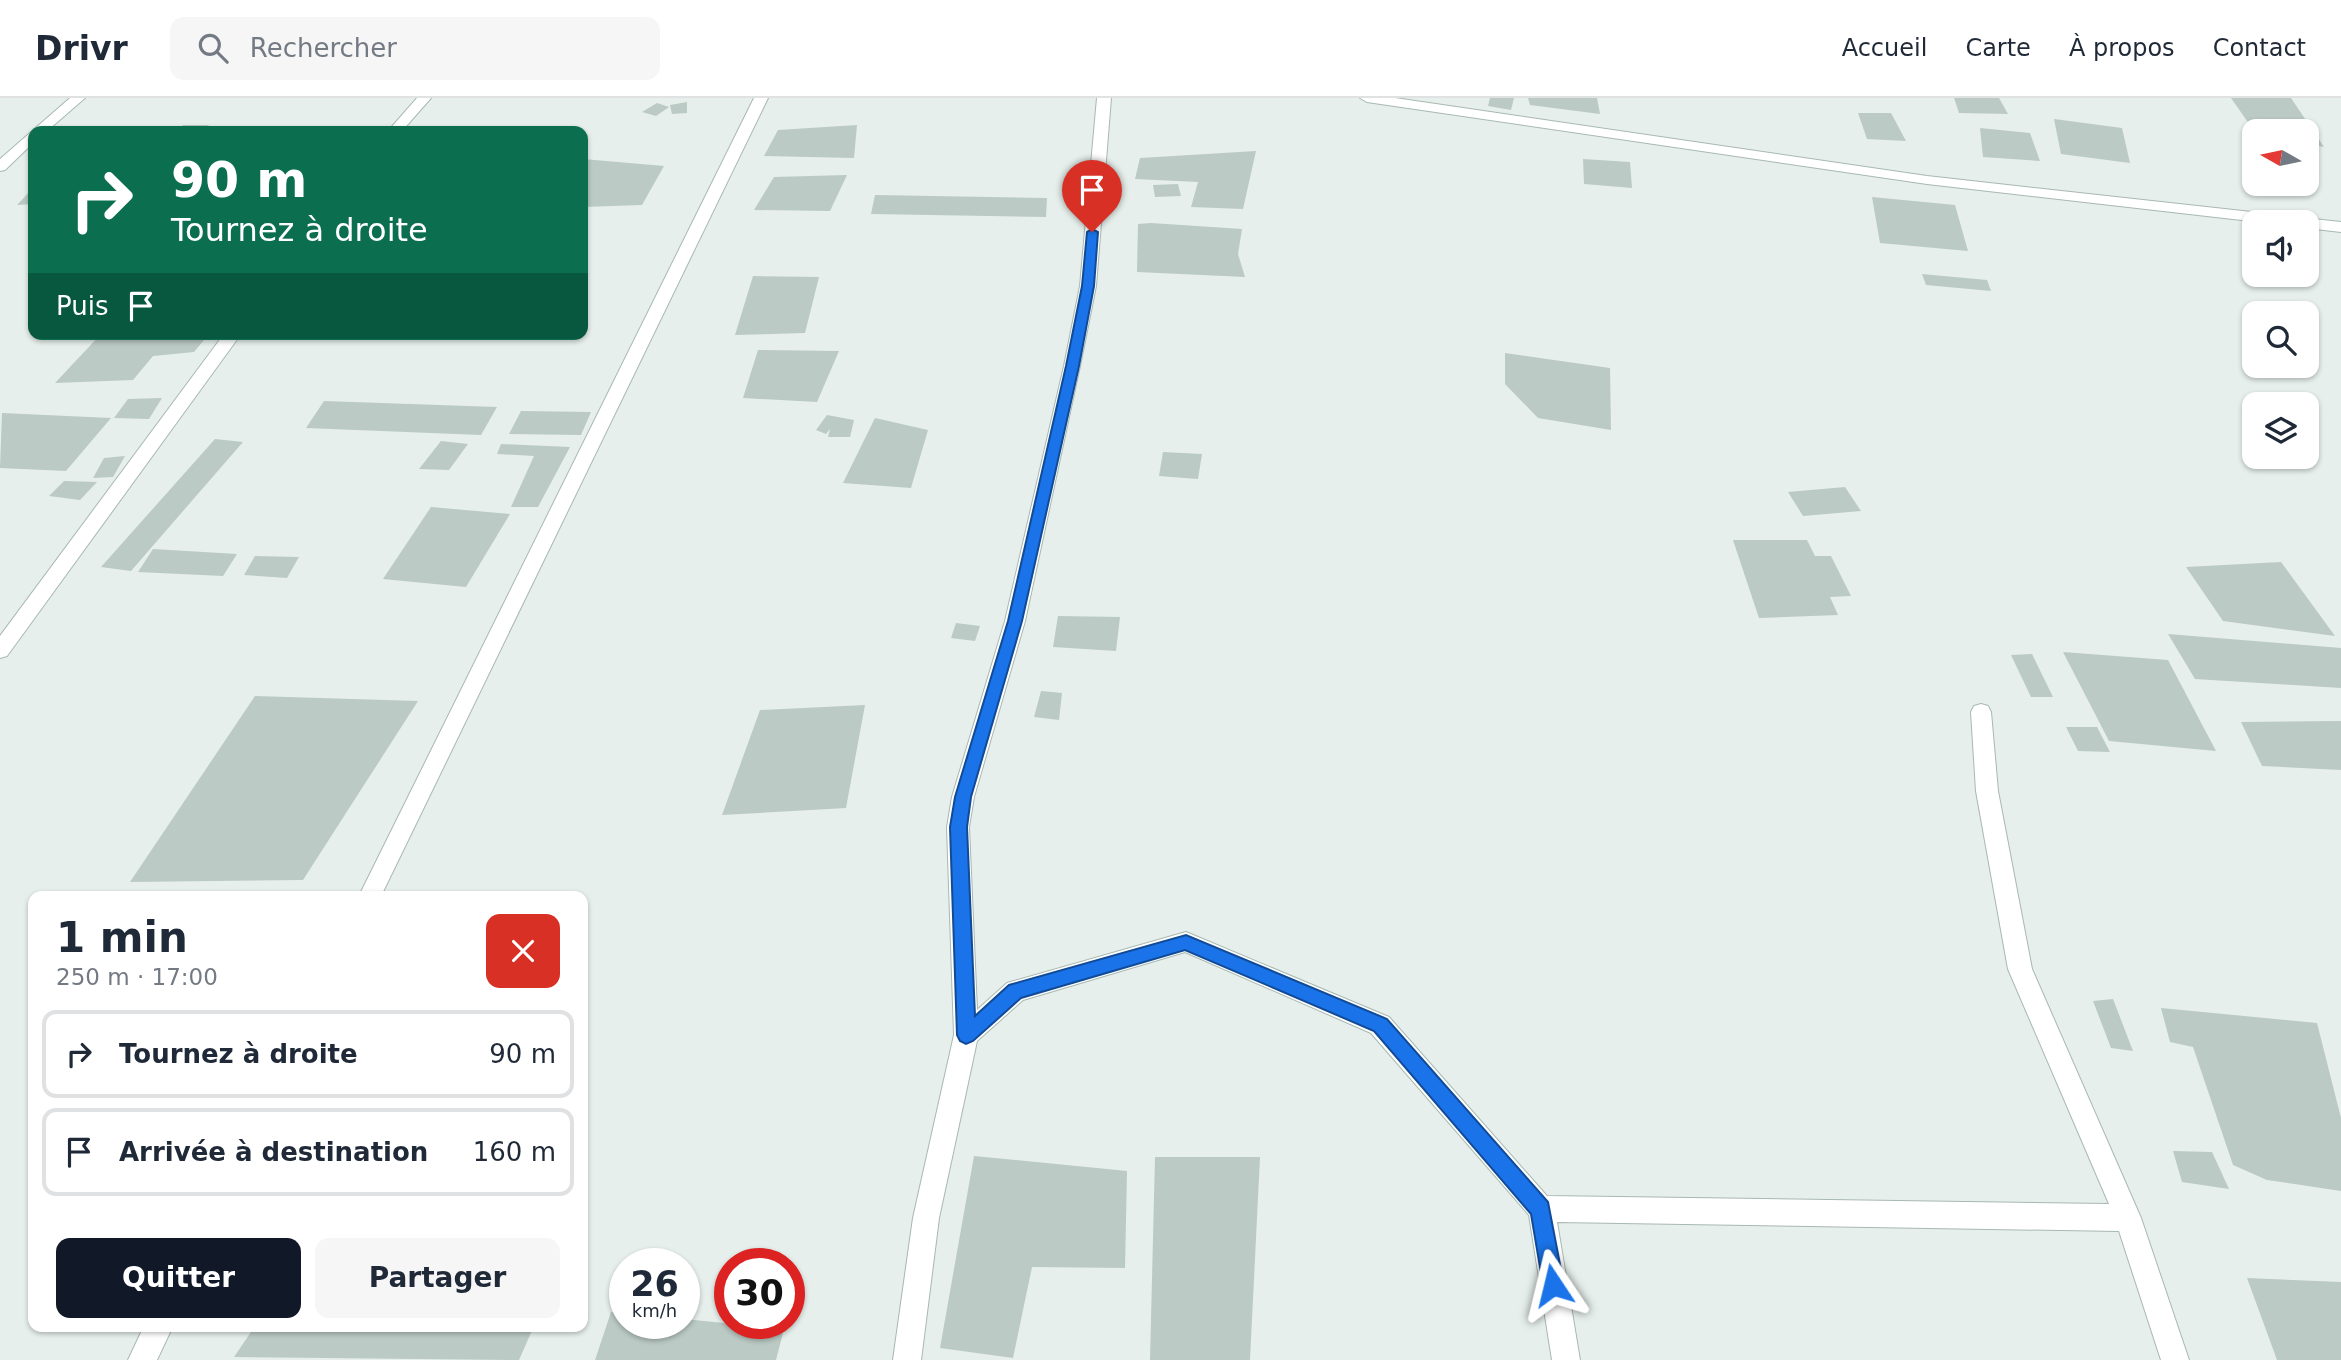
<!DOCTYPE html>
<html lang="fr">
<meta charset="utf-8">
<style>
:root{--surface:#fff;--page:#f6f6f7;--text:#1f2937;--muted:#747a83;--line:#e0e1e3;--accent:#111827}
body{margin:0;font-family:"DejaVu Sans",sans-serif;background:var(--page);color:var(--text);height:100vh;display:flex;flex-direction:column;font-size:26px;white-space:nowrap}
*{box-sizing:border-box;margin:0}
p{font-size:23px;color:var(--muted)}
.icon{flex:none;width:38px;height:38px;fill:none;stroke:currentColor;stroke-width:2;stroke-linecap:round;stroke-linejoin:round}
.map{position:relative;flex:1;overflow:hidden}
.panel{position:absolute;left:28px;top:793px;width:560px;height:441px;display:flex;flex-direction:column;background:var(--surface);border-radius:14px;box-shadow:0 2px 5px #0004}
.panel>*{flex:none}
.banner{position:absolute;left:28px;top:28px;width:560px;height:214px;border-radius:14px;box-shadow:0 2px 5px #0004;background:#0b6e4f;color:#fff;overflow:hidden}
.needle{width:46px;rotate:279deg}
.buttons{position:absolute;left:2242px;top:21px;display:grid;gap:14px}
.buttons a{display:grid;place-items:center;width:77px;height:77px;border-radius:14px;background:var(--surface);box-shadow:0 2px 5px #0004;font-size:35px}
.speed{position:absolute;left:609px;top:1150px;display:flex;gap:14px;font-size:35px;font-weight:700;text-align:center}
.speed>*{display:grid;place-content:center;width:91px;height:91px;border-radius:50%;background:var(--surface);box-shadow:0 2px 5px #0004;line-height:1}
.speed small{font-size:18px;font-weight:400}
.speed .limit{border:10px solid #d22;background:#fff;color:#111}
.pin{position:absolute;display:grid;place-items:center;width:60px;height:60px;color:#fff;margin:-72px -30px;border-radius:50% 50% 50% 0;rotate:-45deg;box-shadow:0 0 7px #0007}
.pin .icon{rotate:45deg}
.me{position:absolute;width:77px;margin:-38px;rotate:350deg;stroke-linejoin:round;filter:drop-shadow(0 0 5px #0008)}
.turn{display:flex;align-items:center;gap:24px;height:147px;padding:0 28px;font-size:32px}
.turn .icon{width:91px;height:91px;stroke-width:2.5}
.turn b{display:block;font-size:49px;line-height:60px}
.then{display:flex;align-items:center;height:66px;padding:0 28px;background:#0003;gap:14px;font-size:26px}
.round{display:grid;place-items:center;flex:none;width:74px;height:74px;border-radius:14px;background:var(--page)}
.overview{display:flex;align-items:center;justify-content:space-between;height:119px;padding:0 28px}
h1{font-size:42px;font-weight:600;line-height:52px}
.button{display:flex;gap:14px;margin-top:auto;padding:14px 28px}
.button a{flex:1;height:80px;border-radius:14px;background:var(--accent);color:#fff;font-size:28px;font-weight:600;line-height:80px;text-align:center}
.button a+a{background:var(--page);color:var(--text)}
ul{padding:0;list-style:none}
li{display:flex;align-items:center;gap:21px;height:88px;margin:0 14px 10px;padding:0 14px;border:4px solid var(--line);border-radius:14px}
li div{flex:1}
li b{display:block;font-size:26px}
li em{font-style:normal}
header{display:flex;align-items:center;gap:42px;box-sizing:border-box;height:98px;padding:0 35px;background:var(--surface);border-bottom:2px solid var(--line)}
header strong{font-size:33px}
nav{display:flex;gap:38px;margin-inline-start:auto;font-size:24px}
.search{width:490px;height:63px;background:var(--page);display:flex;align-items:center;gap:18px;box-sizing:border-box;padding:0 24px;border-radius:14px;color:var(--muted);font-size:26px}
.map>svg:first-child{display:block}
.building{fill:#bbcac4}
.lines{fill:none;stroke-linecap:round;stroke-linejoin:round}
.minor-casing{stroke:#a8b8b2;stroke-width:2}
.minor{fill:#fff;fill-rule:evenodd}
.route{fill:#1a73e8;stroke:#114b97;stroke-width:2}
</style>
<header>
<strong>Drivr</strong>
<div class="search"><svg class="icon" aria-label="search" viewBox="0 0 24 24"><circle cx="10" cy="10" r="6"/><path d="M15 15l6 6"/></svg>Rechercher</div>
<nav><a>Accueil</a><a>Carte</a><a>À propos</a><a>Contact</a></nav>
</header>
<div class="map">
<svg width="2341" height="1262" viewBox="0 0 2341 1262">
<rect width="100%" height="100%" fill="#e6efeb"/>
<path class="building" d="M1490 0H1514L1511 12 1488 8Z
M1528 0H1597L1600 16 1530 7Z
M1954 0H1999L2008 16 1959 15Z
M2231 0H2291L2324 49 2306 46V33H2254Z
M687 4V15L672 16 670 7Z
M657 5 669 9 656 18 642 14Z
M1858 15H1891L1906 43 1867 41Z
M2054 21 2122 30 2130 65 2061 56Z
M183 27H209L203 33H177Z
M857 27 854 60 764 58 778 32Z
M1980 30 2030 35 2040 63 1983 59Z
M1256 53 1243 111 1191 109 1198 84 1135 81 1140 60Z
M583 61 664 68 642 107 583 109Z
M1583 61 1630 64 1632 90 1584 86Z
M847 77 830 113 754 112 774 79Z
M1178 86 1181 98 1155 99 1153 87Z
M33 90V106L17 107Z
M875 97 1047 100 1046 119 871 116Z
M1872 99 1955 107 1968 153 1880 145Z
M1151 125 1242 131 1238 156 1245 179 1137 174 1138 126Z
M1922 176 1987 182 1991 193 1926 187Z
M753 178 819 179 805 235 735 237Z
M101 236H209L194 254 153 258 133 282 55 285Z
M758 252 839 253 817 304 743 300Z
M1505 255 1610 270 1611 332 1538 320 1505 286Z
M162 300 149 321 114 320 128 301Z
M324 303 497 309 481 337 306 330Z
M521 313 591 314 581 337 509 336Z
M2 315 111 320 66 373 0 370Z
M827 317 854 322 850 339H828L830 331 826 336 816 332Z
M875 320 928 332 911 390 843 385Z
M215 341 243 344 131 473 101 469Z
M441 343 468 346 449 372 419 371Z
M501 346 570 349 538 409H511L534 358 497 356Z
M1163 354 1202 356 1198 381 1159 378Z
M125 358 113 379 93 380 104 360Z
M64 383 97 384 80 402 49 398Z
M1845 389 1861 413 1803 418 1788 394Z
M431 409 510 416 466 489 383 481Z
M1733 442H1807L1815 458H1831L1851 498 1830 499 1838 517 1759 520Z
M153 451 237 456 223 478 138 474Z
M255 458 299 459 287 480 244 477Z
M2281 464 2335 538 2223 523 2186 469Z
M1058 518 1120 519 1116 553 1053 549Z
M956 525 980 528 975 543 951 540Z
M2168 536 2341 550V590L2195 581Z
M2063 554 2168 562 2216 653 2109 643Z
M2032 556 2053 599H2031L2011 557Z
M1041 593 1062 595 1059 622 1034 619Z
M255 598 418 603 303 782 130 784Z
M865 607 846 710 722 717 760 612Z
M2341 623V672L2262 668 2241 624Z
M2066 629H2097L2110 654 2078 653Z
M2113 901 2133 953 2111 950 2093 903Z
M2161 910 2317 925 2341 1020V1093L2267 1082 2233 1067 2193 949 2170 944Z
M2173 1053 2212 1054 2229 1091 2182 1084Z
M974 1058 1127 1073 1125 1170 1032 1169 1013 1260 940 1250Z
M1155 1059H1260L1250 1262H1150Z
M2247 1180 2341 1184V1262H2277Z
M611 1214 625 1216V1225H684V1221L784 1231 776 1262H595Z
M255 1228H534L519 1262 234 1259Z"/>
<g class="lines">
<defs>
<path id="minor" d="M70 0H85L47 33H33V45L5 72 0 73V61Z
M417 0H431L402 33H388Z
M754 0H768L381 798H359Z
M1097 0H1111L1096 188 1080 268 1025 523 974 699 969 729 977 912 1007 885 1186 834 1389 919 1547 1098 2109 1106 2008 871 1976 693 1971 614 1974 608 1981 606 1988 608 1991 614 1998 693 2032 871 2141 1120 2189 1262H2161L2119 1133 1557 1124 1580 1262H1552L1529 1117 1371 935 1185 854 1023 902 977 943 939 1120 921 1262H893L913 1120 954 937 947 729 952 699 1005 523 1064 268 1080 188Z
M1360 0H1395L1927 78 2341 124V134L2306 130V124H2259L1927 86 1367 4Z
M224 236H241L7 558 0 560V538Z
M144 1228H173L157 1262H128Z"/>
</defs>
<use href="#minor" class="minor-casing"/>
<use href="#minor" class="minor"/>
</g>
<path class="route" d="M1092 131 1098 134 1094 188 1079 268 1022 523 971 699 967 729 975 918 1009 887 1186 837 1387 921 1548 1104 1564 1187 1561 1194 1553 1197 1546 1194 1543 1187 1531 1116 1374 933 1185 852 1021 900 973 943 966 946 960 943 957 937 950 729 955 699 1008 523 1066 268 1082 188 1087 134Z"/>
</svg>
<div class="buttons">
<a><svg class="needle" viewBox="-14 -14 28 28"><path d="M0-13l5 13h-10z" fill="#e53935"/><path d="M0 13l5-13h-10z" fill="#747a83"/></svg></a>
<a><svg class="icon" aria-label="sound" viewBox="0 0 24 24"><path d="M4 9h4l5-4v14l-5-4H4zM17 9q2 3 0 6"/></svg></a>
<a><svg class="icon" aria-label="search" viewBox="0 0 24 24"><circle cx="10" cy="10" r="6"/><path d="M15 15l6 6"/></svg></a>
<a><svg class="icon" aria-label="layers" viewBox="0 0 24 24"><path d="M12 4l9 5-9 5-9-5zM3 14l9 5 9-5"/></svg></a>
</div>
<div class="speed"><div>26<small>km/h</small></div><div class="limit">30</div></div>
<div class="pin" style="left:1092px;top:134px;background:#d93025"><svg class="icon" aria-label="arrive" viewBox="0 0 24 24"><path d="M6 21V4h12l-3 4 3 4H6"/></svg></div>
<svg class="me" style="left:1553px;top:1187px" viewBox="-20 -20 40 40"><path d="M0-17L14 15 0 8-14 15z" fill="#1a73e8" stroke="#fff" stroke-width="4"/></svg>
<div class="banner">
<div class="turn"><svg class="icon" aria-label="right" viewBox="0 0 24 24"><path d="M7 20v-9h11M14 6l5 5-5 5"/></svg><div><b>90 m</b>Tournez à droite</div></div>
<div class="then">Puis<svg class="icon" aria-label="arrive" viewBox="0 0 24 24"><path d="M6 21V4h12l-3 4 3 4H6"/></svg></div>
</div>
<section class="panel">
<div class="overview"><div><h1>1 min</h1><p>250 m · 17:00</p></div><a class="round" style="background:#d93025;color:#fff"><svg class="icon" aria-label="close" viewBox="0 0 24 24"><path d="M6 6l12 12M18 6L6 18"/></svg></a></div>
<ul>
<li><svg class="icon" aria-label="right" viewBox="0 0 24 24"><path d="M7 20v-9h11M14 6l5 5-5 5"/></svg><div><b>Tournez à droite</b></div><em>90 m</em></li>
<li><svg class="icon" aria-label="arrive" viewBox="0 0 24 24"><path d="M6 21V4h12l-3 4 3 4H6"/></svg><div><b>Arrivée à destination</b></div><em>160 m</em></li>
</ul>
<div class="button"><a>Quitter</a><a>Partager</a></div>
</section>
</div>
